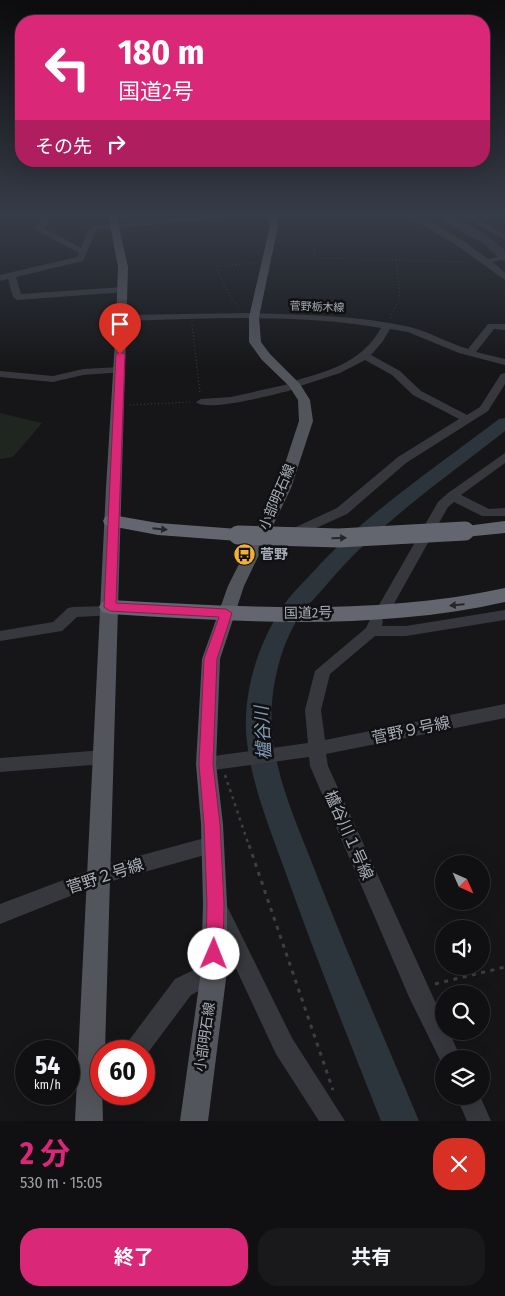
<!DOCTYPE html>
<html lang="ja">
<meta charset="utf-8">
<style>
:root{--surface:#101012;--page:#19191b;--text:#f1f3f6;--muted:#9c9d9f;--line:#303032;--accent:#db2777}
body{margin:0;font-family:"Fira Sans Condensed","Noto Sans JP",sans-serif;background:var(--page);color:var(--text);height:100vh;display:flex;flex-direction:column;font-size:19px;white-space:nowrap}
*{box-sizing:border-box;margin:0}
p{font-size:16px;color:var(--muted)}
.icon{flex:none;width:28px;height:28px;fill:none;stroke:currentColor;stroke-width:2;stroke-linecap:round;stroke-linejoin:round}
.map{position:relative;height:1121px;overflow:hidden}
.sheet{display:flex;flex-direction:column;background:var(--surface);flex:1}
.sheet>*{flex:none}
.guide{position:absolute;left:15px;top:15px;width:475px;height:152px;border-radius:20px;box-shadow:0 5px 20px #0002,0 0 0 1px var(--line);background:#db2777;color:#fff;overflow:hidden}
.needle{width:32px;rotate:135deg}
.controls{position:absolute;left:435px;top:855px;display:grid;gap:10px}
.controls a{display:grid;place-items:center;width:55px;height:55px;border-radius:50%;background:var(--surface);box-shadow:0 5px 20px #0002,0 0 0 1px var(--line);font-size:25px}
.speed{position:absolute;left:15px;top:1040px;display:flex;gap:10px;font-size:25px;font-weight:700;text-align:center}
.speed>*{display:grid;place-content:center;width:65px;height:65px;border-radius:50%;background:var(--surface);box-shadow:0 5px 20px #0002,0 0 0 1px var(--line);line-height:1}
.speed small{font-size:12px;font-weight:400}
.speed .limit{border:8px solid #d22;background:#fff;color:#111}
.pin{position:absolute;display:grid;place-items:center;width:42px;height:42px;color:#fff;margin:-51px -21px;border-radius:50% 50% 50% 0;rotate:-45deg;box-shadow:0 0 5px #0007}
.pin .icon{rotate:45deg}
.me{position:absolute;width:55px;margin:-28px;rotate:1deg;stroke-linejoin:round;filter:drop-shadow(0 0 4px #0008)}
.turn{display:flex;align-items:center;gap:18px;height:105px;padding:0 20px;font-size:22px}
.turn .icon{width:65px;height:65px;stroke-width:2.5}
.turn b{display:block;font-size:35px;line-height:42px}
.then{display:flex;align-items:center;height:48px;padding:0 20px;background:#0003;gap:10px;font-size:19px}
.round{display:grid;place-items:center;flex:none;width:52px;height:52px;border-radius:20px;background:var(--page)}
.headline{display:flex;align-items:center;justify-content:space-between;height:85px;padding:0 20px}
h1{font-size:30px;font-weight:700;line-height:38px;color:var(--accent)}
.primary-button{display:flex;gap:10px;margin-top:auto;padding:10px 20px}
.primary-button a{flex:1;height:58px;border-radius:20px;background:var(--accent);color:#fff;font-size:20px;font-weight:700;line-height:58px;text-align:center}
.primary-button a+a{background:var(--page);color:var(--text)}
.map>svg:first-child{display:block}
.green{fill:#1e261f}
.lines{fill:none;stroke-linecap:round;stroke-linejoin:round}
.river{fill:#2c353c;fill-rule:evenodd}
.path-far2{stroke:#3d3f44;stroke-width:1;stroke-dasharray:1 2.5;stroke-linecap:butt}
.path-far1{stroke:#3d3f44;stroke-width:2.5;stroke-dasharray:3 4.5;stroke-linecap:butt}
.path{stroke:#3d3f44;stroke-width:3;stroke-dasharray:4 5.5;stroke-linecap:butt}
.minor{fill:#37383d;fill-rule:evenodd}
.major{fill:#53555c;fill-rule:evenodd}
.highway{fill:#63666e;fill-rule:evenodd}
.highway-bridge{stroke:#63666e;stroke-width:19}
.oneway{fill:#26262a}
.route{fill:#db2777;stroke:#8e194d}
.labels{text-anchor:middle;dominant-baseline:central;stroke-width:5;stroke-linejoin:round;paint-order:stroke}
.far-street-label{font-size:11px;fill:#a8adb8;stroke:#111113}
.street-label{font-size:14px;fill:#a8adb8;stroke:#111113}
.poi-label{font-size:14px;font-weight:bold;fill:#a8adb8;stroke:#111113;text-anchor:start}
.near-street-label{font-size:16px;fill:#a8adb8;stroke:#111113}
.near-water-label{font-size:18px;font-style:italic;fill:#7f9bb3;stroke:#111113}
</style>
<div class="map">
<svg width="505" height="1121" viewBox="0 0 505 1121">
<rect width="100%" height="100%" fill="#161618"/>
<path class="green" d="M0 413 42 423 13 457 0 459Z"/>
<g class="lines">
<path class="river" d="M430 214C456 214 486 233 505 250V261L501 260 484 244Z
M505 418V431C444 479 379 523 328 583 319 594 307 605 299 617 279 648 269 694 272 731 276 779 297 824 314 868 347 953 384 1037 419 1121H381C348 1038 315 955 285 871 269 826 249 779 246 731 244 689 259 642 282 608 290 595 302 584 312 573 366 513 435 468 499 419Z"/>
<path class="path-far2" d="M281 244 316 241 314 257 317 258 468 262
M238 307 227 292 216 266 255 263
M390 318 400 298 396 260
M192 325 200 393
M130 405 190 402"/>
<path class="path-far1" d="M225 775 249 846"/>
<path class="path" d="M249 845 333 1090
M435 984 505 967"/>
<path class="minor" d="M36 214H44L50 221 44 228 81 248 89 228 93 226 224 214H254L250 216 96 230 83 261 16 277 21 294 123 287 126 288V292L17 300 13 297 8 279 0 281V275L77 257 79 253 36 230 35 228 42 221Z
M403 214C427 214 468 244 488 259L505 255V259L493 262 505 273V280L455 244Z
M460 214H469L505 235V240Z
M246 313C301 315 357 315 410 327 430 332 448 343 468 349L488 324H505V330L494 329 476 352 505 359V365L459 353 408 332 390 329 383 341 371 355 400 371 421 391 467 415 480 407 501 374 505 373V384L488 411 406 463 347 514 303 534H284L282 531 284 528 296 527 337 508 398 457 459 419 413 395 392 375 365 360 340 373 300 386 299 388C281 393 207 413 196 402L201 399 231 397 289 384 290 382C326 372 362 363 381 328 299 313 206 319 122 321L117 318 122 315Z
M120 367 124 368V372L83 375 53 382 0 377V371L53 376 83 369Z
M505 453V463L461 495 489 509 505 508V516H482L454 502 448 507 391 609H381L379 605 438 502 448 493Z
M110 606 115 607 117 611 115 615 77 617 62 631 0 641V631L53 622 68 608 73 607Z
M505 610V620L406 636H375L330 674 321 710 325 740 505 704V718L326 754 328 766 444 1021V1031H449L461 1059H444V1068L409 997 310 766 309 757 206 771 200 769 197 764 200 759 206 757 308 743 305 710 315 671 366 628 371 617H381L383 621 382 626H406Z
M105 750 111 752 114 757 111 762 105 764 0 772V758Z
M212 836 219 839 221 845 219 851 98 885 0 924V904L98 867Z
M219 901 226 904 292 1038 345 1121H319L276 1054 209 911 212 904Z
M214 960 222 963 225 971 222 979 191 995 144 1058V1051H124L127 1043 175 979Z
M456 1096H480L491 1121H467Z"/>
<path class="major" d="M108 214H116L128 267 105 1051H101L103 1121H75L106 488 116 324 118 267Z
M267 214H275L278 226 259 317 261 342 270 354 300 384 310 400 313 421 291 488 244 586 220 659 216 764 223 824 227 904V971L208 1121H180L201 971 203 904 201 824 196 764 202 659 228 586 277 488 299 421 298 400 289 386 262 360 249 342V317L270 226Z"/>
<path class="highway" d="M112 515 158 523 238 529 245 531 248 535 245 539 238 541 158 535 105 525 103 521 105 517Z
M505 521V533L465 537 458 535 455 531 458 527Z
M505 588V602C377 631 240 622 110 614L102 612 99 607 102 602 110 600C240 607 376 616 505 588Z"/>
<path class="highway-bridge" d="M238 535 339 538 465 531"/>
</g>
<defs><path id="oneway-solid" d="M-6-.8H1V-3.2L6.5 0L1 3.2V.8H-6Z" transform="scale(1.25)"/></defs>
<g class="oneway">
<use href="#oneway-solid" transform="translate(160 529) rotate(6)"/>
<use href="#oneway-solid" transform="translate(339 538) rotate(-1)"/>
<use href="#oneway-solid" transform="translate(457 605) rotate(175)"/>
</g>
<linearGradient id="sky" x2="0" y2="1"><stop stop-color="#0c0c0d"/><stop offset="0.58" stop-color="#363c48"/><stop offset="1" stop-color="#363c48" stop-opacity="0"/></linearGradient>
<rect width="505" height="371" fill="url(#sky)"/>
<path class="route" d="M120 352 125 354 116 603 226 609 232 613 217 659 213 764 220 824 224 904 223 954 220 960 214 963 208 960 206 954 207 904 204 824 199 764 204 659 219 617 110 611 104 607 116 354Z"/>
<defs>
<symbol id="bus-disc" viewBox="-11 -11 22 22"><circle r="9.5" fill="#f2b134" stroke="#111113"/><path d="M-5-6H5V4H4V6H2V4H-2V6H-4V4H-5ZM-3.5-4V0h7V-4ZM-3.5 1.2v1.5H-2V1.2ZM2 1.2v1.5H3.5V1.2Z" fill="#111"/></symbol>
</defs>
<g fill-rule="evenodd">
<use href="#bus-disc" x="232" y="542" width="25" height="25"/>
</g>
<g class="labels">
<g class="far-street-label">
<text transform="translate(317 307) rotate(2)">菅野栃木線</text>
</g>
<g class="street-label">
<text transform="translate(277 497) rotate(-67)">小部明石線</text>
<text transform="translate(308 613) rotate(-1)">国道2号</text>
<text transform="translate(205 1037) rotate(-82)">小部明石線</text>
</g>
<g class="poi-label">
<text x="260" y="554">菅野</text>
</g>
<g class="near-street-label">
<text transform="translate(411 730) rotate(-12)">菅野９号線</text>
<text transform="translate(349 835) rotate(66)">櫨谷川１号線</text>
<text transform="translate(105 876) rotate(-18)">菅野２号線</text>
</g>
<g class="near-water-label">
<text transform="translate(263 733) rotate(-93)">櫨谷川</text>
</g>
</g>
</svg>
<div class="controls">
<a><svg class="needle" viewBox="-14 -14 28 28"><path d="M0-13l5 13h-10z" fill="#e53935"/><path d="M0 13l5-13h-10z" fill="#9c9d9f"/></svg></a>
<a><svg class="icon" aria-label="sound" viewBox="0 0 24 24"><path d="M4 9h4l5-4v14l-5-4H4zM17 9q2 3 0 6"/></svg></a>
<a><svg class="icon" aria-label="search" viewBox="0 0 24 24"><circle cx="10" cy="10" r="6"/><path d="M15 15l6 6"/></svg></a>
<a><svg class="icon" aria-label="layers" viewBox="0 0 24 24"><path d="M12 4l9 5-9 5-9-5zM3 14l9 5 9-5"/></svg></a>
</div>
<div class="speed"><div>54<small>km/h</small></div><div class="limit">60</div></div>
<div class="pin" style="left:120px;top:354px;background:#d93025"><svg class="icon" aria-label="arrive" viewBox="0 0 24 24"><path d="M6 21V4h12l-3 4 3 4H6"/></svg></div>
<svg class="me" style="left:214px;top:954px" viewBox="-20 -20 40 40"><circle r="19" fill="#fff"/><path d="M0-13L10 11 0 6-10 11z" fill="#db2777"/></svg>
<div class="guide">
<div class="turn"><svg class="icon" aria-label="left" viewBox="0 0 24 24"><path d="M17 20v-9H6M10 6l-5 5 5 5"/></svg><div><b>180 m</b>国道2号</div></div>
<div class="then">その先<svg class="icon" aria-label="right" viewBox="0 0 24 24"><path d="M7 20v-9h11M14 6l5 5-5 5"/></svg></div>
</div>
</div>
<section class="sheet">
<div class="headline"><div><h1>2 分</h1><p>530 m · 15:05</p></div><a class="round" style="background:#d93025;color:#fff"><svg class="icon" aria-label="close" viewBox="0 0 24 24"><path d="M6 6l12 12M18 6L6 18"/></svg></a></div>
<div class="primary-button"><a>終了</a><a>共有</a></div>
</section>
